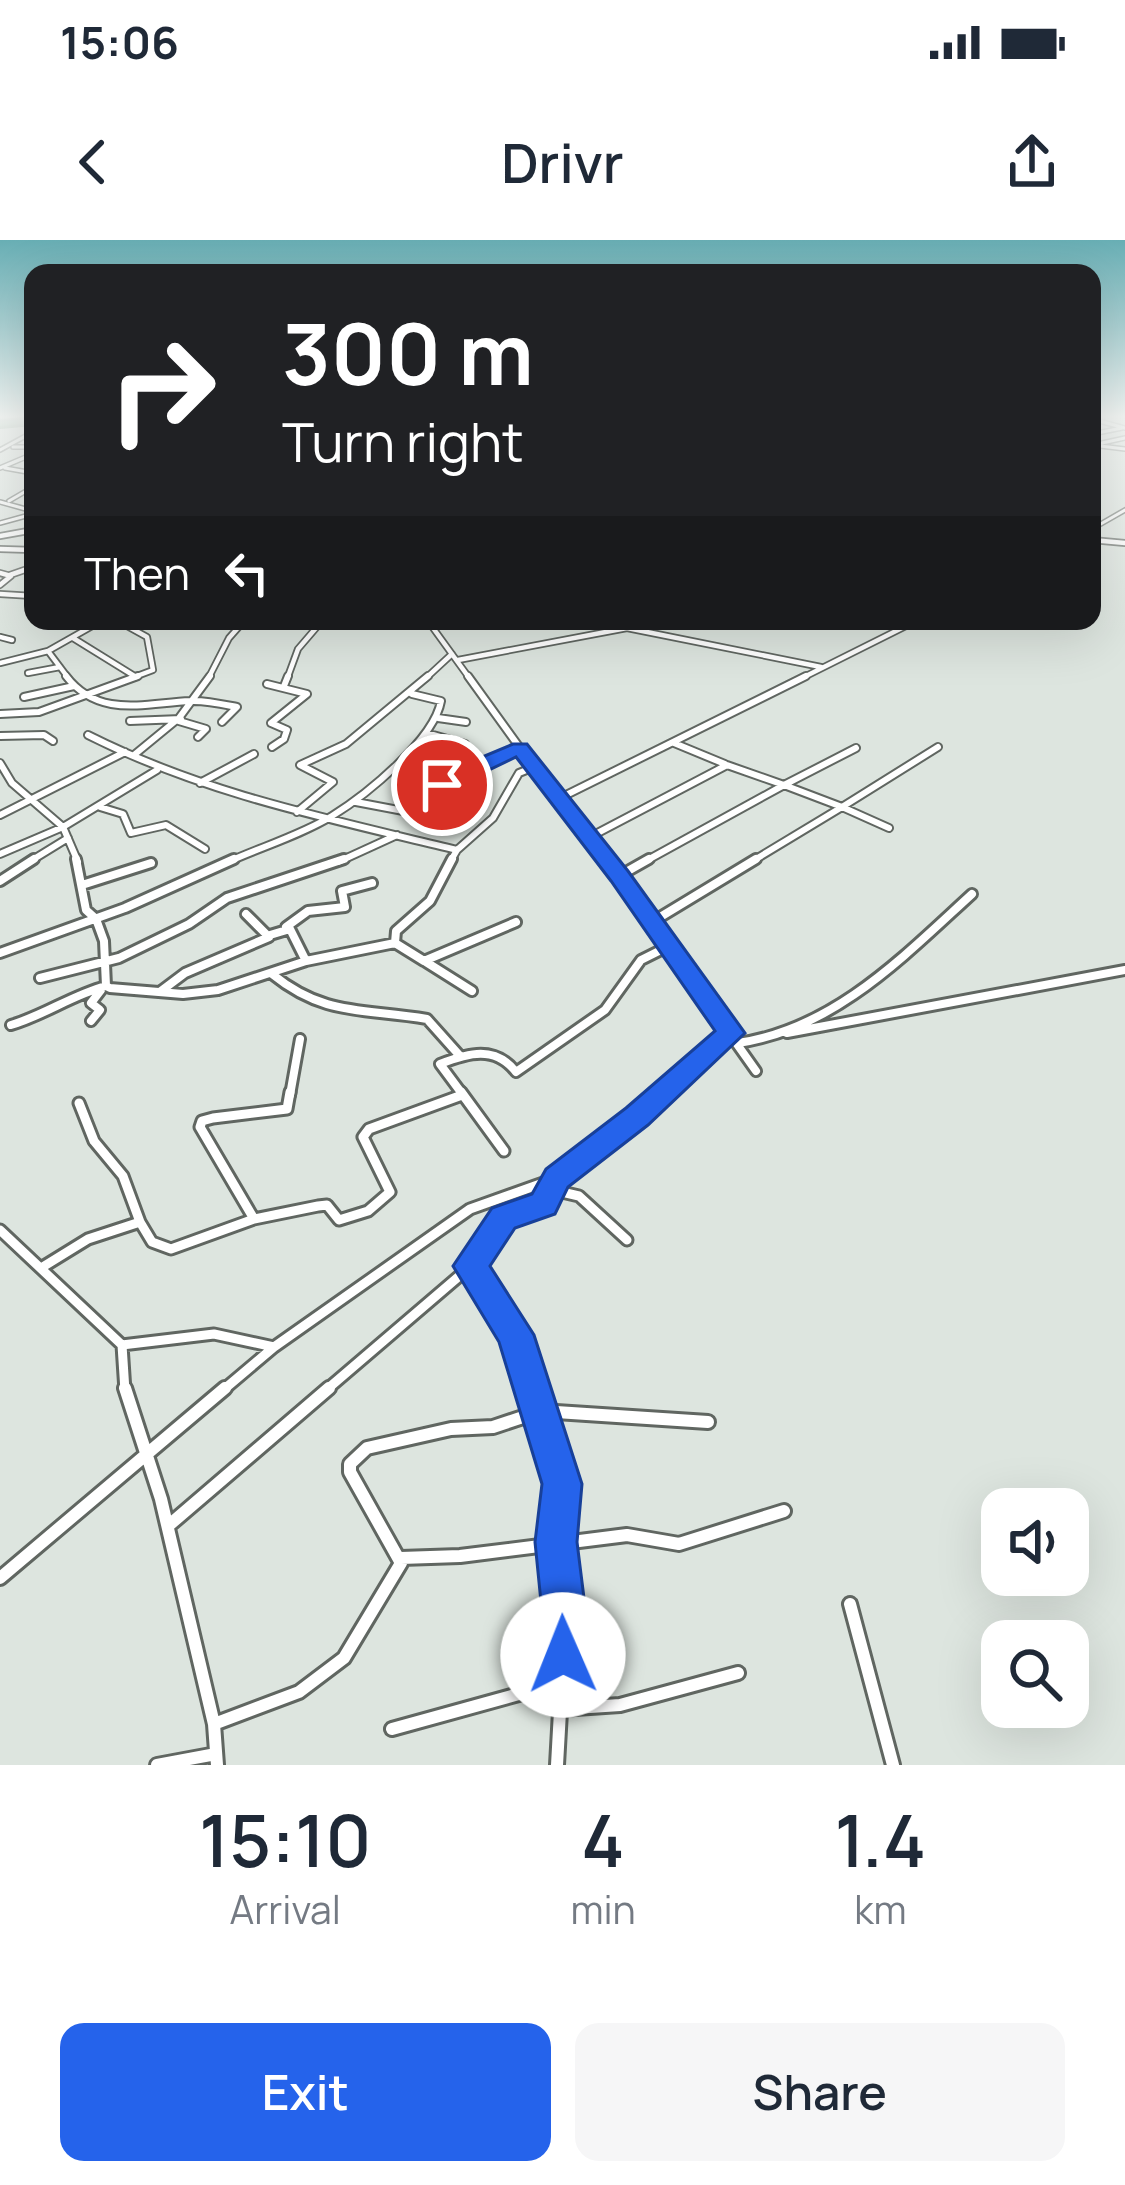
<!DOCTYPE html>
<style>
:root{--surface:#fff;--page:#f6f6f7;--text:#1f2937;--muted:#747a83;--accent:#2563eb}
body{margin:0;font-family:Manrope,sans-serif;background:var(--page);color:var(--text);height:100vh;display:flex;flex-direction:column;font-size:45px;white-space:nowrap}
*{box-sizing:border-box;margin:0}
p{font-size:39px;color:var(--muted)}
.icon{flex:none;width:66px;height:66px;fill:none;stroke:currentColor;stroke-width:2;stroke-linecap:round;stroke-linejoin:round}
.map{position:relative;height:1525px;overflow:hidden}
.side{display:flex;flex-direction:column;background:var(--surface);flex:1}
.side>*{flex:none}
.hud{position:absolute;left:24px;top:24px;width:1077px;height:366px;border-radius:24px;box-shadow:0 12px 48px #0002;background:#202124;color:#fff;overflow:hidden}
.tools{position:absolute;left:981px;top:1248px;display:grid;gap:24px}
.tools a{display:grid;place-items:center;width:108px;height:108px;border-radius:24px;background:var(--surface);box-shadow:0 12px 48px #0002;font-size:60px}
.pin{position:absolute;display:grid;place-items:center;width:102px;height:102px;color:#fff;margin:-51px;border:6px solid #fff;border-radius:50%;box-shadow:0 3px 12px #0007}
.me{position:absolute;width:132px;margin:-66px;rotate:359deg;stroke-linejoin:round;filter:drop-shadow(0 0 9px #0008)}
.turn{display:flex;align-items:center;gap:42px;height:252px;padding:0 60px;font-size:54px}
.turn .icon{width:156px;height:156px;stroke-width:2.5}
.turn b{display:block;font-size:84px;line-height:102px}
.then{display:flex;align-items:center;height:114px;padding:0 60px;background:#0003;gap:24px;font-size:45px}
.eta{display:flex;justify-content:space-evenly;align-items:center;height:204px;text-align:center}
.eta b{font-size:72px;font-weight:600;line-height:84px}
.button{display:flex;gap:24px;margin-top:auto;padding:24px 60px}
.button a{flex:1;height:138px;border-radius:24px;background:var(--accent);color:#fff;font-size:48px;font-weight:600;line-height:138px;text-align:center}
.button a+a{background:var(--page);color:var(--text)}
.status{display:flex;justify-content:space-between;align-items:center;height:84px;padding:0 60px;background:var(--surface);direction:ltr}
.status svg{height:33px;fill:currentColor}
header{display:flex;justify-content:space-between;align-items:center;height:156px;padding:0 60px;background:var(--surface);font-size:54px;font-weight:600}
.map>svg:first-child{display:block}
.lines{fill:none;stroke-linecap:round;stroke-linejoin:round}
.street-far5-casing{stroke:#606661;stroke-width:6}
.street-far4-casing{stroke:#606661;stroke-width:8}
.street-far3-casing{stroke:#606661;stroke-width:10}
.street-far2-casing{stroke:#606661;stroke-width:14}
.street-far1-casing{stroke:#606661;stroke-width:15}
.street-casing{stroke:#606661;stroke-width:18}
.highway-casing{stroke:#487c57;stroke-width:6}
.street-far5{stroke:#fff;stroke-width:3}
.street-far4{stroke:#fff;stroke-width:4.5}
.street-far3{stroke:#fff;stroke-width:6}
.street-far2{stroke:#fff;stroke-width:8}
.street-far1{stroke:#fff;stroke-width:9}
.street{stroke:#fff;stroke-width:12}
.highway{fill:#52a169;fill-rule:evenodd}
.route{fill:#2563eb;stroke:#184099;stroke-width:3}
</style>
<div class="status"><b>15:06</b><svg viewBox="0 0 49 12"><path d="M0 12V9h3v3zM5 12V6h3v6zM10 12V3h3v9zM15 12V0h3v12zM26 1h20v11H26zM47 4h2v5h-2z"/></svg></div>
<header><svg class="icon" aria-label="back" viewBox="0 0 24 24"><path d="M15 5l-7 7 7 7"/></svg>Drivr<svg class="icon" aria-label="share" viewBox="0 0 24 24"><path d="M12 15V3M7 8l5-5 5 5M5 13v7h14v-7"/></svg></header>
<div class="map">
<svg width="1125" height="1525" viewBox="0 0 1125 1525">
<rect width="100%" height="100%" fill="#dde5df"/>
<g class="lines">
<defs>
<path id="street-far5" d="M1092 179 1125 188
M1092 194 1122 188
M1102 203 1125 198
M1092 205 1125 209
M13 207H33
M0 210 33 192
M0 228 33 214
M5 228 33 233
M9 261 33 247
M0 262 33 271
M0 283 33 274
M1092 289 1125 270
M11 294 33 290"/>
<path id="street-far4" d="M0 296 28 291
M1092 300 1125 303
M0 309 33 310
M0 333 11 336 0 345
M10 335 33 327
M0 354 33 356
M118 381 147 397 153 430 129 439
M428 381 470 439
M0 397 12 400
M73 398 136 437
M48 411 69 439
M458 420 627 388 821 427
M0 423 48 411 101 381
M28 433 60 427
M208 439 229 398 244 381
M287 439 298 409 322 381
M425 439 452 414
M800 439 916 381"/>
<path id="street-far3" d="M66 436C99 479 145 463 190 461 205 460 222 464 237 467L222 482
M267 444 307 454 271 483 287 490 284 499 272 507
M284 446 288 436
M24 457 74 446
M0 474 39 472 138 436
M438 478 466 482
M130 481 181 479
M179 481 206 489 198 497
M426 493 465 504
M88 495C205 554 330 579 457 610
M0 496 44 495 53 501
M674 503 725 524
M520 508 608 622
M411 511 474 526 520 508 468 436
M134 515 179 478 210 436
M0 523 12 543 63 587 78 622
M200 543 254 514
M560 558 806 436
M356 562 414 573 462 523
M100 567 123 574 131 593 166 585 205 609
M297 572 333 542 300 525 346 504 428 436
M0 575 125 512
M889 588 842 567 938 507
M588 598 727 525 784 545 644 622
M0 614 63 587 157 530
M29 622 68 598
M228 622C261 607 301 595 332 576 366 555 434 500 441 461L412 454
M338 622 397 595
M450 622 457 610 493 578 519 533 534 527
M751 622 842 567 784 545 856 508"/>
<path id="street-far2" d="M76 619 86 670 96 679 104 701 106 746 110 748 183 754 218 750 306 721 395 703 424 721 516 682
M606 619 756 831
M619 636 649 619
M0 641 34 619
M82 645 151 623
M652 682 756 619
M286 687 308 671 345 667 342 651 372 643
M270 695 290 689 306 721
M395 703 396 691 430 661 452 619
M0 713 125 668 234 619
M426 722 472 751
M272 734C325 777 364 768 427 779L460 816
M40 738 119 718 189 684 227 658 344 619
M161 751 185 733 269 697 246 674
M91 781 100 770 91 763 101 750
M11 785C45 775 72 755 106 746
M787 793 1125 730
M738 803C834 789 903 717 972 654
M290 855 300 799
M463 855 440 824C468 813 495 805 516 832L605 770 641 720 669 706
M660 855 731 793"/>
<path id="street-far1" d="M461 852 504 911
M79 863 94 901 123 936 140 982
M553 950 579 956 627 1000
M254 979 200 887 202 881 213 878 287 869 290 852
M0 990 122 1105 125 1151
M471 1026 515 1095 533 1151
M41 1028 88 999 140 982 152 1002 171 1009 254 979 318 966 327 965 339 980 368 971 390 952 363 897 369 889 462 855
M122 1105 214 1094 274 1107
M222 1151 274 1107 470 969 557 938 664 852
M325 1151 471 1026 504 978 543 964 557 938"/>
<path id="street" d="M125 1148 161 1259 214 1484 217 1525
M532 1148 562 1244 556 1302 565 1382 557 1525
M168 1286 329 1148
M401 1318 460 1316 627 1295 679 1304 784 1271
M0 1338 225 1148
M850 1364 893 1525
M560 1469 620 1465 738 1433
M214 1484 299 1452 344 1418 401 1323 350 1232V1224L367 1208 451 1189 493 1187 541 1171 708 1182
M392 1489 526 1452 561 1448
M157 1525 216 1514"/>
<path id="highway" d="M33 179V183L0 186V182Z"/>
</defs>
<use href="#street-far5" class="street-far5-casing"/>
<use href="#street-far4" class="street-far4-casing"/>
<use href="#street-far3" class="street-far3-casing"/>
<use href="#street-far2" class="street-far2-casing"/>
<use href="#street-far1" class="street-far1-casing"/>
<use href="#street" class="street-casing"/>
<use href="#highway" class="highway-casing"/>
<use href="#street-far5" class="street-far5"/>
<use href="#street-far4" class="street-far4"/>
<use href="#street-far3" class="street-far3"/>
<use href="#street-far2" class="street-far2"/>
<use href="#street-far1" class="street-far1"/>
<use href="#street" class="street"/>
<use href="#highway" class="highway"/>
</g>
<linearGradient id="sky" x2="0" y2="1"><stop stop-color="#68aeb4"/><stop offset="0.45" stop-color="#f0f3f1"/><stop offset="1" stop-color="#f0f3f1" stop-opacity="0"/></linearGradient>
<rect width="1125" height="392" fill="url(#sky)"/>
<path class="route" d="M513 504H527L628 631 745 793 648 885 568 947 555 974 515 988 490 1026 534 1095 582 1244 577 1302 587 1382 586 1415 579 1431 563 1438 547 1431 541 1415 543 1382 535 1302 542 1244 499 1102 453 1026 492 968 532 954 546 929 626 868 715 791 611 641 516 517 491 529 467 530 450 550H435L431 545 454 519 480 518Z"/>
</svg>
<div class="tools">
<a><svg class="icon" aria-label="sound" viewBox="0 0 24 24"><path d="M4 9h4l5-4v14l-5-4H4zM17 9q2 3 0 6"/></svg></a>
<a><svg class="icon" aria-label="search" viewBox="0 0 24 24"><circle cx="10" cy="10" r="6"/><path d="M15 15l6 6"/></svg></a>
</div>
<div class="pin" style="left:442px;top:545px;background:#d93025"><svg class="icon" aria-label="arrive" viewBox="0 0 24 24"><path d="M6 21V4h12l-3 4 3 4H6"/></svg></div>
<svg class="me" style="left:563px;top:1415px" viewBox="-20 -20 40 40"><circle r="19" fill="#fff"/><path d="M0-13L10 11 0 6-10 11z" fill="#2563eb"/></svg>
<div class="hud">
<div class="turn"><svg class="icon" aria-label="right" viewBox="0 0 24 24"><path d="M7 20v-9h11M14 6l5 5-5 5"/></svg><div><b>300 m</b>Turn right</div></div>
<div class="then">Then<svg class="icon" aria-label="left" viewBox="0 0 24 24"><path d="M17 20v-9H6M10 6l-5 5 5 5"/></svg></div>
</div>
</div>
<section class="side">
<div class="eta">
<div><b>15:10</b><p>Arrival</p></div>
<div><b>4</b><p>min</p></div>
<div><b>1.4</b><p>km</p></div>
</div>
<div class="button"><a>Exit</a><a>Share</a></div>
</section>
